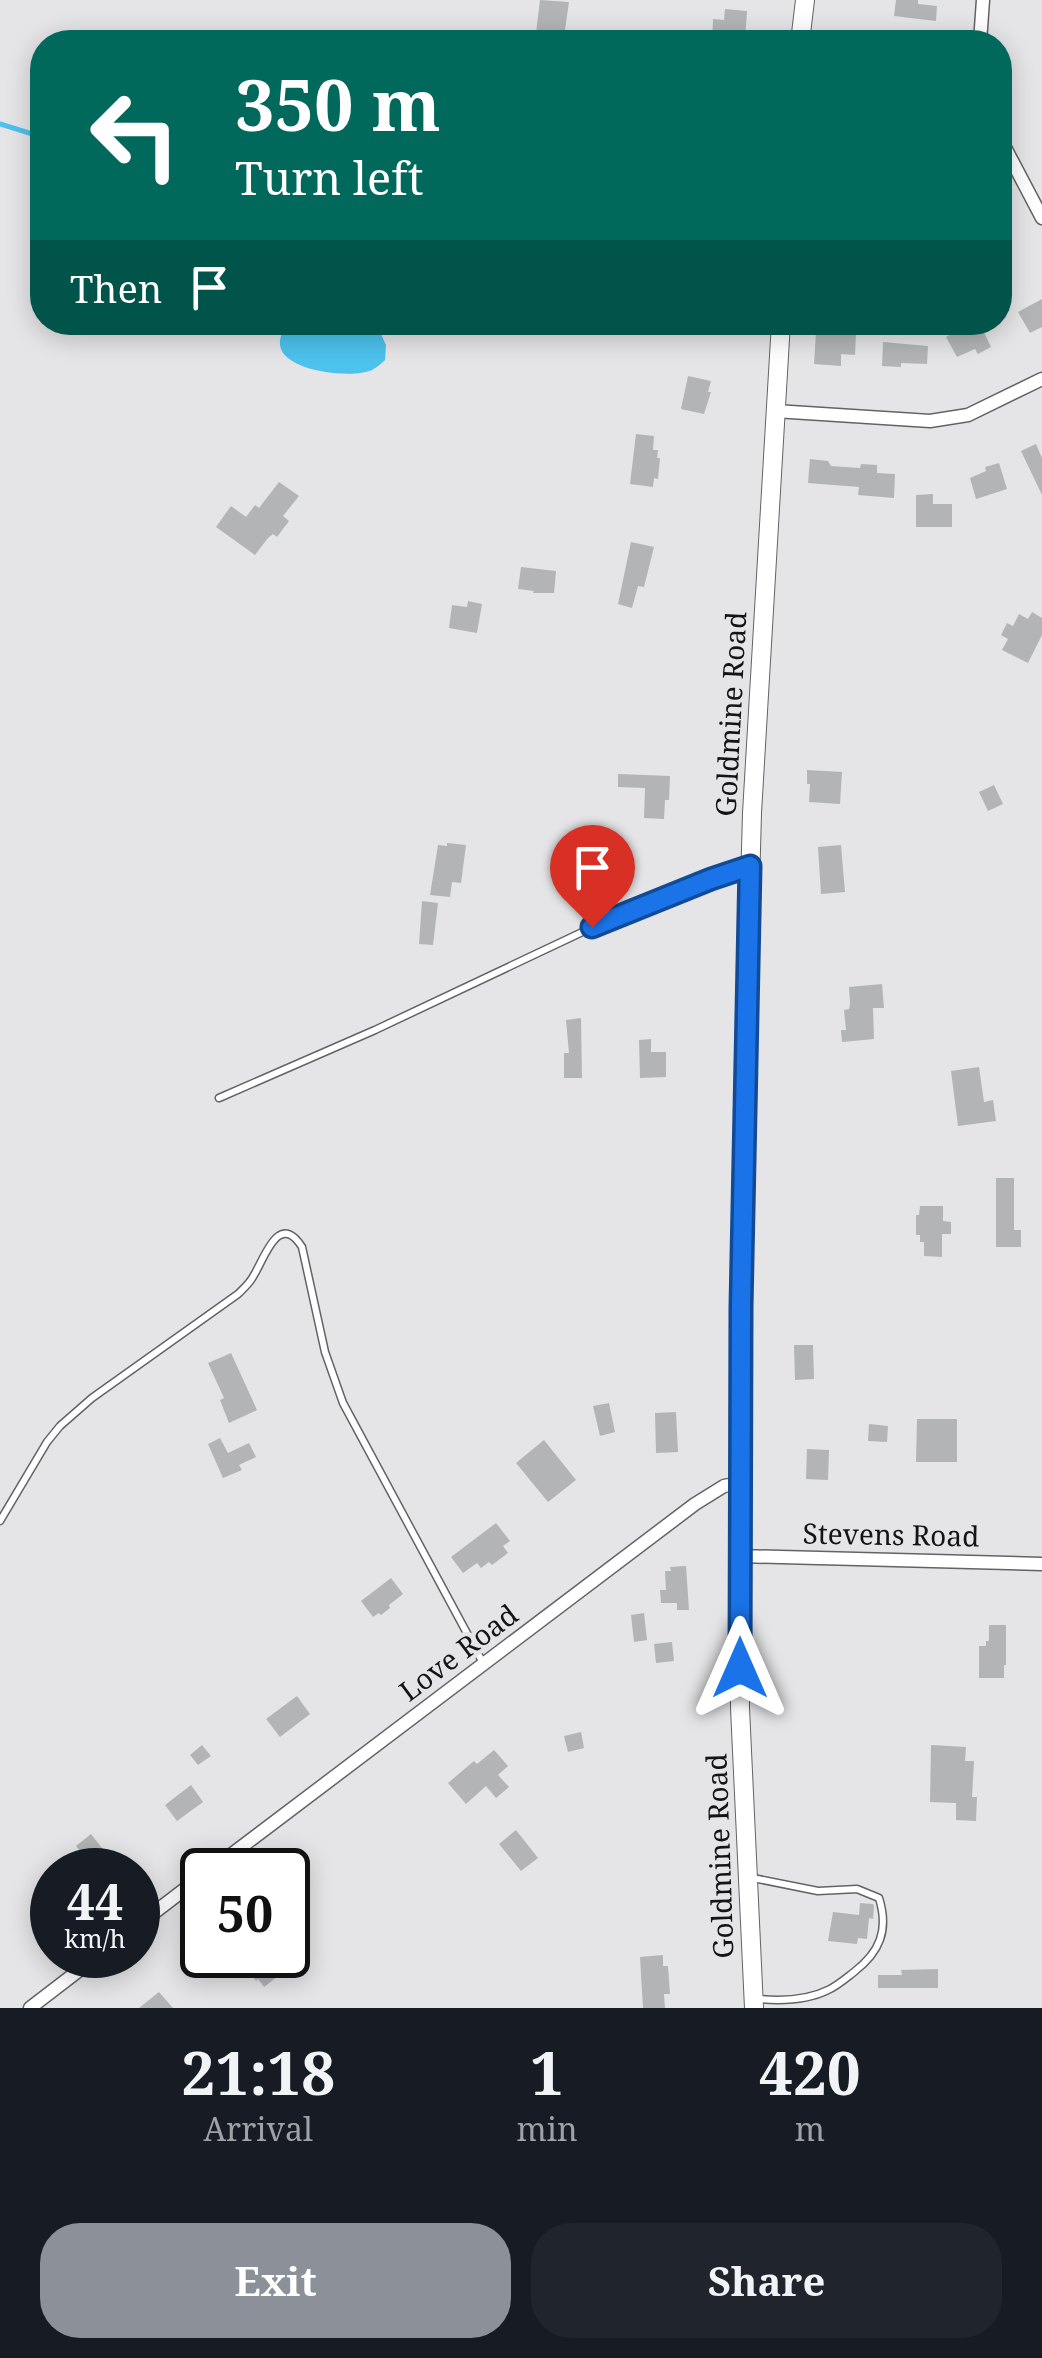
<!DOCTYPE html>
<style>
:root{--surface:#171b24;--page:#20242c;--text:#f1f3f6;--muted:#9ea1a6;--accent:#8c9099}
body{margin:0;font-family:"Noto Serif",serif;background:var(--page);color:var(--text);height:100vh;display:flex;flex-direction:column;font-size:38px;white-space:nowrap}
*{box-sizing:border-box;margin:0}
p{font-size:32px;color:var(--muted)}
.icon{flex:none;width:55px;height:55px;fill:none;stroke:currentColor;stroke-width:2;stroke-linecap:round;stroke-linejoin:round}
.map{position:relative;height:2008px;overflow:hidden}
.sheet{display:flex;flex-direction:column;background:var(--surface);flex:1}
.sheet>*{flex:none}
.guide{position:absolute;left:30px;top:30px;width:982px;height:305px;border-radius:40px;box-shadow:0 5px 25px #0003;background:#00695c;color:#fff;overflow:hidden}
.speed{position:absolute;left:30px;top:1848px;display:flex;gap:20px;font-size:50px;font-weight:700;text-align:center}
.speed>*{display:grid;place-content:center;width:130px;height:130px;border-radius:50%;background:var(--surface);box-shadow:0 5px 25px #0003;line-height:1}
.speed small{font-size:25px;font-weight:400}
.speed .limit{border:5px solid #111;border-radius:15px;background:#fff;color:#111}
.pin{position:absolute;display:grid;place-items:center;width:85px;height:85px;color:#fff;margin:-102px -42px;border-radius:50% 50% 50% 0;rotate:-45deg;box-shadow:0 0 10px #0007}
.pin .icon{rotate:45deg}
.me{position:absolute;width:110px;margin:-55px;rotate:0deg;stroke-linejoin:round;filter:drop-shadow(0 0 8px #0008)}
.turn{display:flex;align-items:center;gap:35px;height:210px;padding:0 40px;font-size:45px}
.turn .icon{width:130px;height:130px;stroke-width:2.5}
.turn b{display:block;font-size:70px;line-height:85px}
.then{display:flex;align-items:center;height:95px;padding:0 40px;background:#0003;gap:20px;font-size:38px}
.eta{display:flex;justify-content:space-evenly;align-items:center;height:170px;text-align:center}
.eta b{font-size:60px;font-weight:700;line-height:70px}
.button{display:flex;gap:20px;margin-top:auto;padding:20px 40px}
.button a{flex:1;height:115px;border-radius:40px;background:var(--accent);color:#fff;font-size:40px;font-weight:700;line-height:115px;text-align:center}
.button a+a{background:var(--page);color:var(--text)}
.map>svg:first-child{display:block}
.water{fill:#4cc2ed}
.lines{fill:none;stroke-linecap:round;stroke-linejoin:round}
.stream{stroke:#4cc2ed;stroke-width:5}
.building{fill:#b3b4b5}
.service-casing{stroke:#626364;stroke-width:9}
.minor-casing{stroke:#626364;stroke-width:15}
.secondary-casing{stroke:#626364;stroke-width:20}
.service{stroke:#fff;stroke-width:6}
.minor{stroke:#fff;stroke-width:12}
.secondary{stroke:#fff;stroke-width:18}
.route-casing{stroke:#114b97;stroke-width:25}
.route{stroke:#1a73e8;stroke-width:18}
.labels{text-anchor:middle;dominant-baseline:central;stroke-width:9;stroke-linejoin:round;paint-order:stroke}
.street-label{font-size:28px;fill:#141415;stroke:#e5e5e7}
</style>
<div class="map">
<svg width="1042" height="2008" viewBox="0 0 1042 2008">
<rect width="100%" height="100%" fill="#e5e5e7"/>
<path class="water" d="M287 322 376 323 386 345 385 360C382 363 376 368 372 370 353 379 283 372 280 345 279 337 284 329 287 322Z"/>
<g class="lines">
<path class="stream" d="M0 124 42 137"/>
</g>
<path class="building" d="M540 0 569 2 565 30H571L570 42 545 41 546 35 536 33Z
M896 0H918V4L937 6 936 21 894 16Z
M725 9 747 11 745 42H712L713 19 724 20Z
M1042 299V327L1030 333 1018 312Z
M970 322H979L991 347 978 354 975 349 957 357 946 337Z
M816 332 856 334 855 355 841 354V366L814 364Z
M883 342 928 346 927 364 901 363V367L882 366Z
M688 376 711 381 708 392H711L704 414 681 409Z
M636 434 654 436 653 450H658L657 458H660L658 479 654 478 653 487 630 484Z
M1036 444 1042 458V495L1021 451Z
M810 459 828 461 831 466 860 468 861 464 877 465V473L895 474 894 498 858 495 859 487 808 483Z
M999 463 1007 489 976 499 970 478 986 471 985 467Z
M279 482 299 496 283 516 289 521 277 537 273 534 268 538 255 555 216 527 231 506 246 517 255 505 259 508Z
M933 494V504H952V527H916V495Z
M631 542 654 547 644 587 638 586 632 608 618 604Z
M521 567 556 571 554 593H533L534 591 518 589Z
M468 601 482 604 477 633 449 628 452 605 467 607Z
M1032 612 1042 618V635L1028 663 1002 650 1008 639 1001 635 1007 623 1013 626 1019 614 1028 619Z
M807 770 842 772 840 804 809 802 810 784H807Z
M618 774 670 776 669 800H665L664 819 644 818 645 788 618 787Z
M994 785 1003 804 988 811 979 792Z
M447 843 466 845 461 883 452 882 450 897 430 895 438 845 447 846Z
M841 845 845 892 821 894 818 847Z
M422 901 438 903 433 945 419 944Z
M882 984 884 1008H873L874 1039 842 1042 841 1030H846L844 1010 849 1009 850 1004 849 987Z
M581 1018 582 1078H564V1053H569L566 1020Z
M651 1039V1052H666V1077L640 1078 639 1040Z
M979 1067 984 1102 993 1100 996 1121 958 1126 951 1071Z
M996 1178H1014V1230H1021V1247H996Z
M920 1206H943V1221L951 1222V1234H942V1257L924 1256V1242H920V1235H916V1215H919Z
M794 1345H813L814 1379 795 1380Z
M231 1353 257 1410 229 1423 220 1400 224 1398 208 1363Z
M609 1403 615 1432 600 1436 593 1406Z
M676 1412 678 1452 656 1453 655 1413Z
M917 1419H957V1462H916Z
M869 1424 888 1426 887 1442 868 1441Z
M220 1438 228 1453 249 1443 256 1457 239 1465 242 1470 223 1478 208 1444Z
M544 1440 576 1480 548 1502 516 1463Z
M807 1449 829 1450 828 1480 806 1479Z
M496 1523 510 1541 503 1546 508 1553 492 1565 489 1562 481 1568 477 1563 463 1573 451 1557Z
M686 1566 689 1610H677V1603H661L660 1590H666L665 1571H671L670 1567Z
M391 1578 403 1594 389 1605 390 1608 381 1615 379 1613 373 1617 361 1601Z
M644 1613 647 1640 634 1642 631 1615Z
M989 1625H1006V1665H1004V1678H979V1646H986V1641H989Z
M672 1642 674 1661 656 1663 654 1644Z
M297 1696 310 1714 280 1737 266 1719Z
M581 1732 584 1748 568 1752 564 1736Z
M202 1745 211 1756 198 1765 190 1755Z
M931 1745 966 1747 965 1761H974L972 1797H977L976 1821 956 1820V1803L930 1802Z
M494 1750 508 1766 498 1775 509 1787 496 1798 486 1786 466 1804 448 1783 474 1761 477 1764Z
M191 1785 203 1802 177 1821 165 1805Z
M516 1830 538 1858 521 1871 499 1844Z
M91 1834 105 1852 90 1864 76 1846Z
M860 1903 873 1904 874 1906 873 1919 869 1918 867 1939 858 1938 857 1944 828 1941 833 1912 859 1915Z
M237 1955H269L282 1973 264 1987 258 1979 256 1981Z
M663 1955V1966H668L670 1994H664L665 2008H643L640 1957Z
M938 1969V1988H878V1975H902L901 1970Z
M159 1992 173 2008H139Z"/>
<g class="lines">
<defs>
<path id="service" d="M219 1098 375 1030 612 918 749 866
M0 1521 47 1442 60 1426 92 1398 238 1294C244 1288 250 1283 254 1275 265 1257 279 1211 302 1247L325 1352 343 1403 483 1663
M753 1878 818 1891 857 1889 879 1898C889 1930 880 1952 854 1972 845 1979 837 1986 828 1990 808 2000 780 2001 758 1999"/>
<path id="minor" d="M980 42 983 0
M1000 138 1042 218
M775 411 930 421 968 415 1042 379
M739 1556 1042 1564
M211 1870 695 1504 724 1486 740 1483
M138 1925 202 1876
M30 2008 99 1955"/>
<path id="secondary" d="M800 42 805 0
M754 2008 740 1708 741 1307 744 1104 752 813 781 322"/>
</defs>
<use href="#service" class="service-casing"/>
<use href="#minor" class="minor-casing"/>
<use href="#secondary" class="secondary-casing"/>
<use href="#service" class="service"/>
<use href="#minor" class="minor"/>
<use href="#secondary" class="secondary"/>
</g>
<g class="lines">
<defs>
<path id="route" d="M592 927 711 879 750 866 741 1307 740 1668"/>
</defs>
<use href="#route" class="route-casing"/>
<use href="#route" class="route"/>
</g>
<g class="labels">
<g class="street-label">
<text transform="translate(730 714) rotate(-87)">Goldmine Road</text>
<text transform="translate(891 1534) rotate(1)">Stevens Road</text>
<text transform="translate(458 1652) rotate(-37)">Love Road</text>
<text transform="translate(719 1856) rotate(-92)">Goldmine Road</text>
</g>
</g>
</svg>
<div class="speed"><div>44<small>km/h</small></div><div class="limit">50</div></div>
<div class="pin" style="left:592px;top:927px;background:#d93025"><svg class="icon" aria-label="arrive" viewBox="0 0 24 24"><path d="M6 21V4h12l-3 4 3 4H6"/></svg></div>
<svg class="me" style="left:740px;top:1668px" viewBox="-20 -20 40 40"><path d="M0-17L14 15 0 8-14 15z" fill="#1a73e8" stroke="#fff" stroke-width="4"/></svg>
<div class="guide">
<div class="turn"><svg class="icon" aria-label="left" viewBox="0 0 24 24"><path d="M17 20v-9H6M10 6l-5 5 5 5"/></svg><div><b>350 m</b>Turn left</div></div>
<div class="then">Then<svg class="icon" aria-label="arrive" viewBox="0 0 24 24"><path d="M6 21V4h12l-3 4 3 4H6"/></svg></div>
</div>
</div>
<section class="sheet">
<div class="eta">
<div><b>21:18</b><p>Arrival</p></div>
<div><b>1</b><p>min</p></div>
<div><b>420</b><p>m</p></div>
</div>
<div class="button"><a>Exit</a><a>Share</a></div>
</section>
